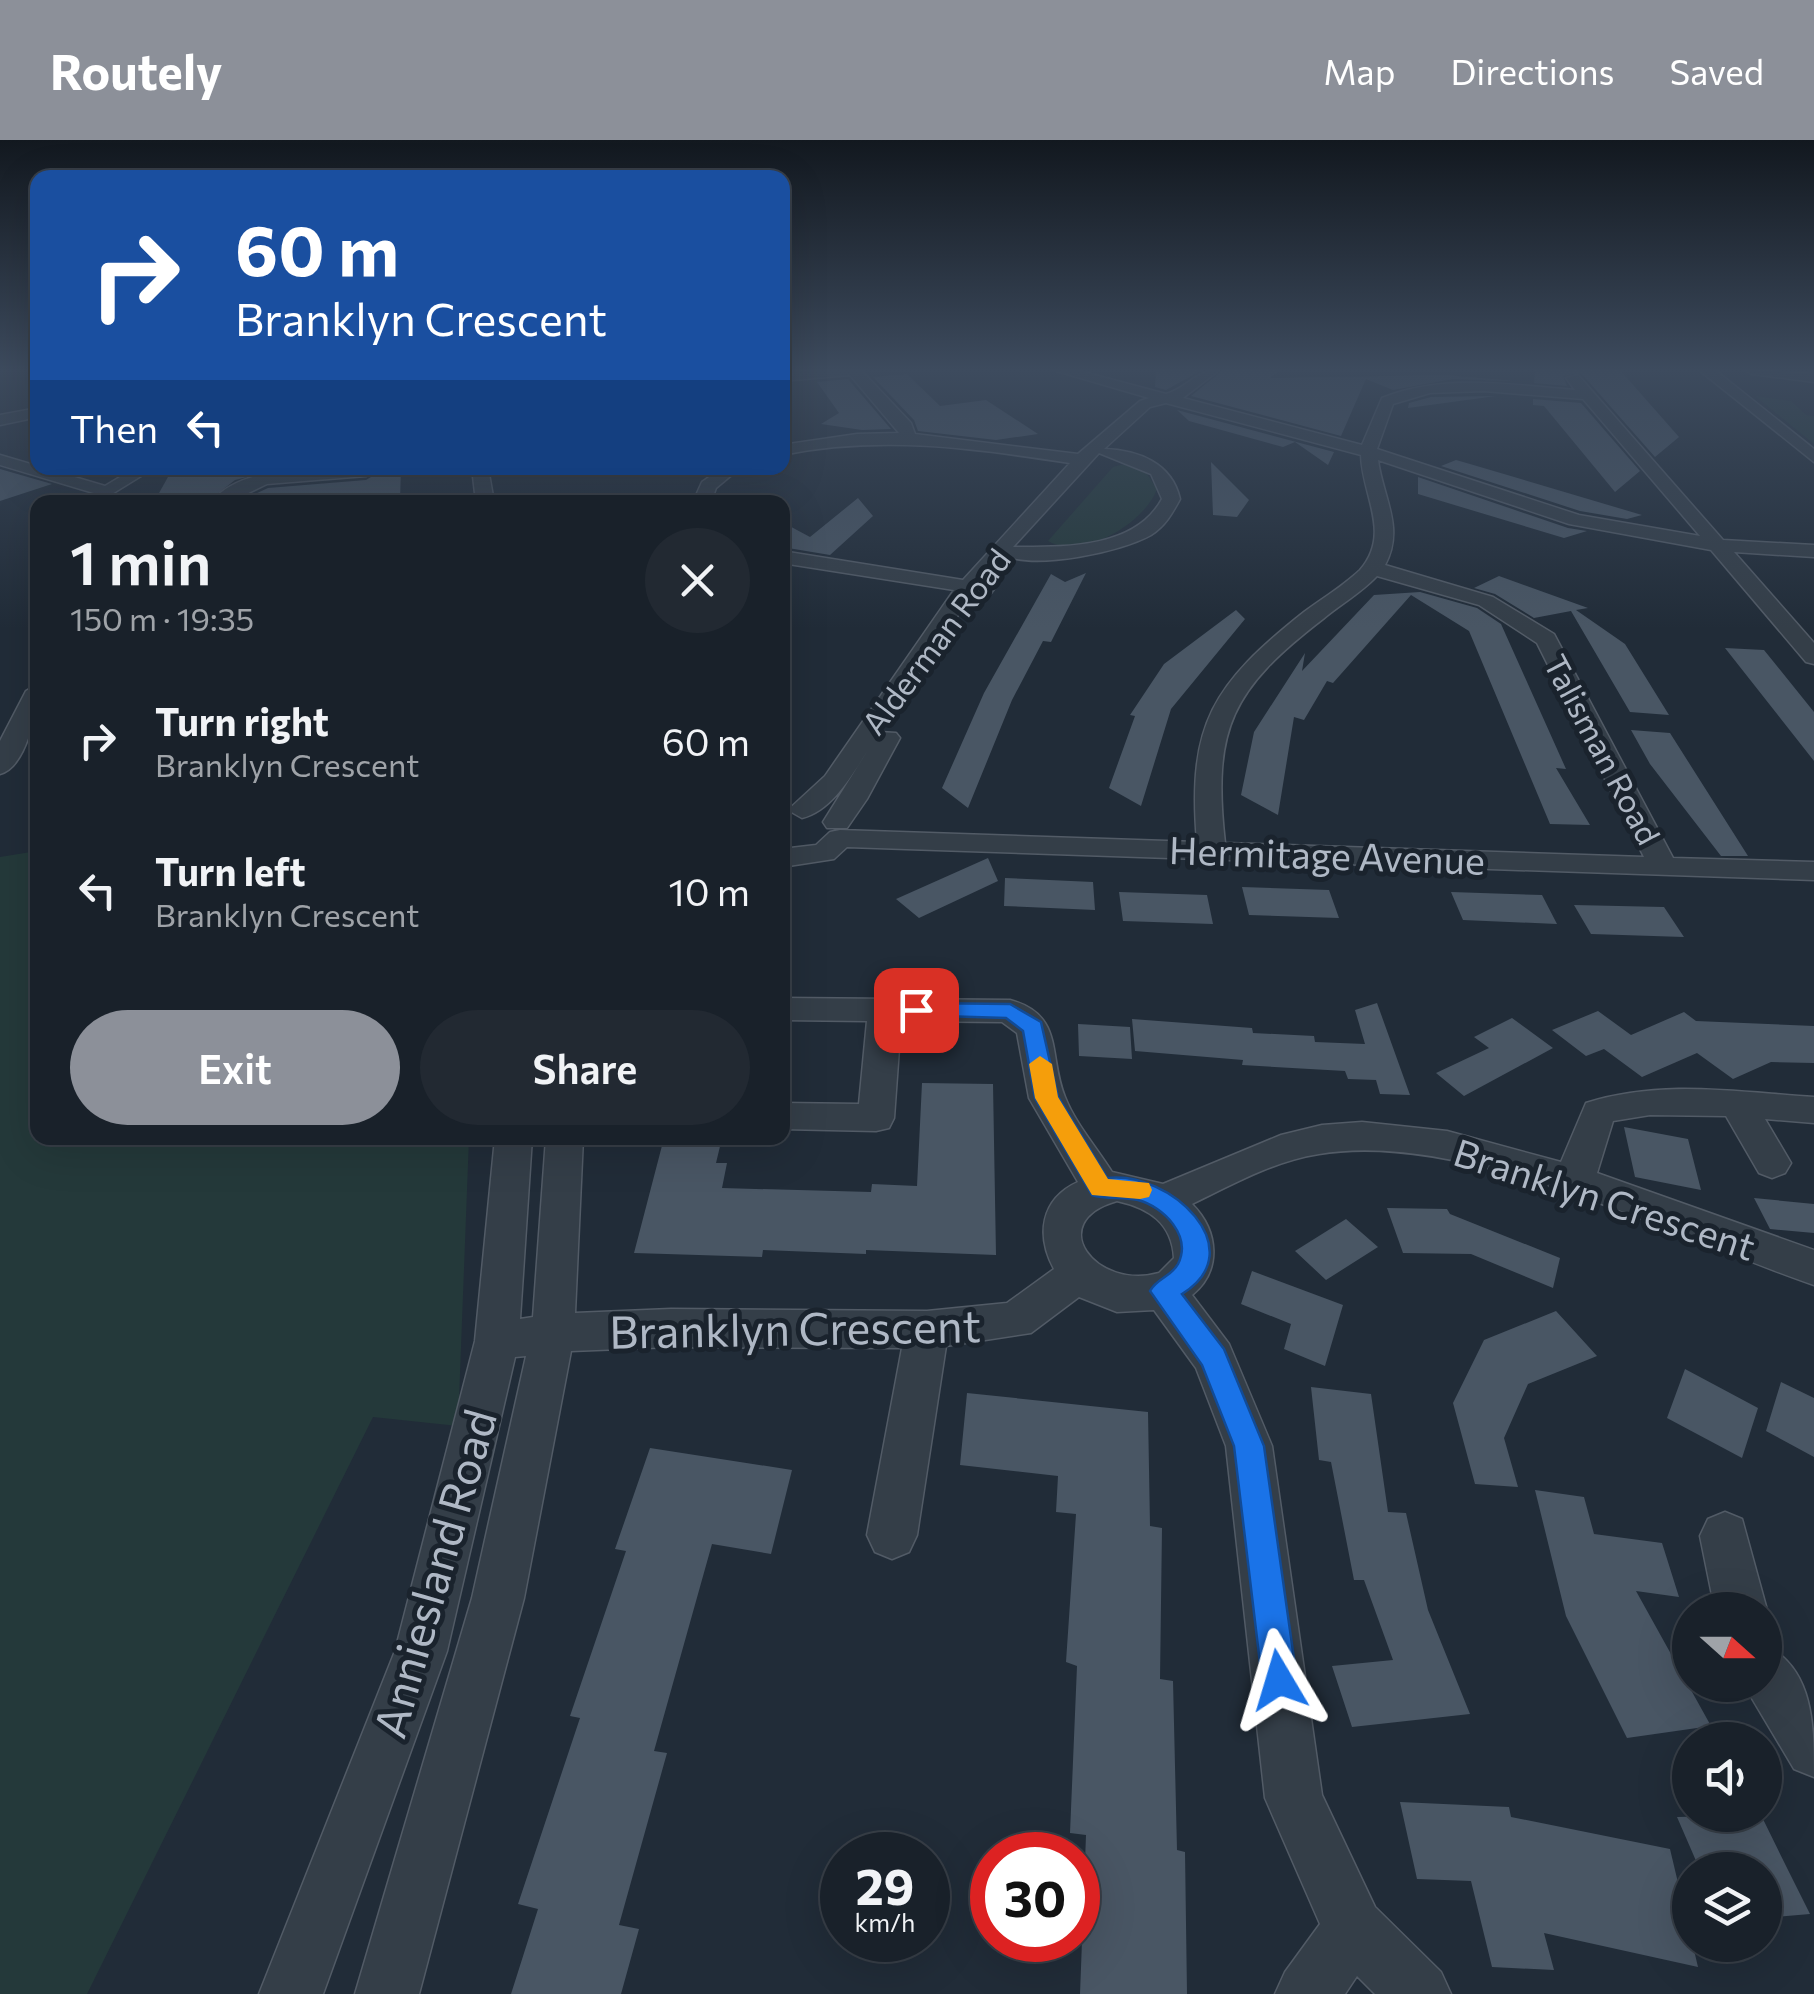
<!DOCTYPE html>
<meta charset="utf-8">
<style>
:root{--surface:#19212a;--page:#222932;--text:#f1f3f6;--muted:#9fa3a8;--line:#373e47;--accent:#8c9099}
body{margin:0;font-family:Commissioner,sans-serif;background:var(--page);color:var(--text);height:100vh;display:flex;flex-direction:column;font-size:38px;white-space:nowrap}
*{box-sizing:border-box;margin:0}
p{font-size:32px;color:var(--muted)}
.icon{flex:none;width:55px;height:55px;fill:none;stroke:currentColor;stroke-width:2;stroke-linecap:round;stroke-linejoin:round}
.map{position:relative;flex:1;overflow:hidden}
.sheet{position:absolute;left:30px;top:355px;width:760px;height:650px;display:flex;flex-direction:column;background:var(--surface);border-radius:20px;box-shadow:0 10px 40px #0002,0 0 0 2px var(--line)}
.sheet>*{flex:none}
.hud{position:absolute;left:30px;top:30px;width:760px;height:305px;border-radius:20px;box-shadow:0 10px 40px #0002,0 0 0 2px var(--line);background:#1a4fa0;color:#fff;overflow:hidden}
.needle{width:65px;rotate:111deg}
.buttons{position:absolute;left:1672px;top:1452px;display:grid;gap:20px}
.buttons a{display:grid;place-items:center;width:110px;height:110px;border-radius:50%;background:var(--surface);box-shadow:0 10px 40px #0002,0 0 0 2px var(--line);font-size:50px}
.speed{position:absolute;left:820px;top:1692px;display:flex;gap:20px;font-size:50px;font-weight:700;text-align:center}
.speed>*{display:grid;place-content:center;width:130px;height:130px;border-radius:50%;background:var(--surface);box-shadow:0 10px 40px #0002,0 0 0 2px var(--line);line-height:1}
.speed small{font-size:25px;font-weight:400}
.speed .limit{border:15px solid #d22;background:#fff;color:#111}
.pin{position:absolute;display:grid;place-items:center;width:85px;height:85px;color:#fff;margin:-42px;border-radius:20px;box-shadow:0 5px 15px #0006}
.me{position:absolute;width:110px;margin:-55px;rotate:353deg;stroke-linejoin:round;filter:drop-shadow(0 0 8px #0008)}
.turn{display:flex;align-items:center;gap:35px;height:210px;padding:0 40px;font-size:45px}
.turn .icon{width:130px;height:130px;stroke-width:2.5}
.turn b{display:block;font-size:70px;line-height:85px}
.then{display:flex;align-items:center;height:95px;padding:0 40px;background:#0003;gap:20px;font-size:38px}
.round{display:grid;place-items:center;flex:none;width:105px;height:105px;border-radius:52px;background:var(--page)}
.overview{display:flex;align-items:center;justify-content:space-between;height:170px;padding:0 40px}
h1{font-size:60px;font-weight:600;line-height:75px}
.primary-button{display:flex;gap:20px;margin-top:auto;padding:20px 40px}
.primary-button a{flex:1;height:115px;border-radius:60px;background:var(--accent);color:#fff;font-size:40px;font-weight:600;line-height:115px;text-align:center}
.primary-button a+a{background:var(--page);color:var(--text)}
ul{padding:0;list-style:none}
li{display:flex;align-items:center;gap:30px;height:150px;padding:0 40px}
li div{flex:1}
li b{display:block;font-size:38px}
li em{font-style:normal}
header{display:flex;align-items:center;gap:60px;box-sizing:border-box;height:140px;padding:0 50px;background:var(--accent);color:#fff}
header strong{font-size:48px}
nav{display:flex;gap:55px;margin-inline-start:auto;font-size:35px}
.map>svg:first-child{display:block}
.green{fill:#24393a}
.building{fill:#495664}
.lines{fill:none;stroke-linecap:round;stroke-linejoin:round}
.minor-casing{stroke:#525b66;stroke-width:3}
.minor{fill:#343e48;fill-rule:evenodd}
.route{fill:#1a73e8;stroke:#114b97;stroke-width:2.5}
.slow{fill:#f59e0b}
.labels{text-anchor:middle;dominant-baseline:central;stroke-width:10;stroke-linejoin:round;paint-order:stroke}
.far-street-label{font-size:32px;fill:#afb8c5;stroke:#1a232d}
.street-label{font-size:38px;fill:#afb8c5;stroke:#1a232d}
.near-street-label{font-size:45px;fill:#afb8c5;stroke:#1a232d}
</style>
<header>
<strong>Routely</strong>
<nav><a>Map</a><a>Directions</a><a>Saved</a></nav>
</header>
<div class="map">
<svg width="1814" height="1854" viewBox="0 0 1814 1854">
<rect width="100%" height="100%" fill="#212c38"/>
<path class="green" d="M1755 256 1791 261 1806 275 1814 276V304Z
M1128 323 1143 328 1157 349C1145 383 1082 421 1048 401L1113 327Z
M37 711 38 998H469L458 1286 373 1277 87 1854H0V717Z"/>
<path class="building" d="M1156 230H1202L1166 250 1155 247Z
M1223 230H1280L1270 238 1445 235 1516 241 1453 239 1393 250 1366 239 1341 296 1191 256Z
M1535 230H1620L1679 297 1655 317 1581 233 1563 236 1567 246 1534 243Z
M907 234 940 266 986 260 1038 294 996 300 918 291 914 280 873 237Z
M848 239 891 289 862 290 821 284 839 273 817 242Z
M1496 256 1408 268 1409 263 1431 257Z
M1533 259 1581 263 1640 331 1615 352 1544 266 1533 265Z
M1177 270 1334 312 1328 325 1295 302 1283 307 1189 281Z
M1456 320 1470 324 1642 375 1627 379 1580 371 1441 326Z
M1211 322 1249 360 1237 377 1213 375Z
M173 328H282L235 340 207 362H154Z
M376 328H401L400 362H238L268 348 366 340 376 334Z
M0 329 52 344 0 361Z
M1418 337 1568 388 1587 391 1564 398 1418 354Z
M858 358 873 376 830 415 782 407V382L810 397Z
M1086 433 1051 502 1043 501 1012 560 968 668 942 648 984 553 1051 434 1065 442Z
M1499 436 1588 468 1576 470 1625 504 1669 575 1630 572 1571 471 1534 478 1495 454 1474 448Z
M1420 452 1477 468 1501 484 1566 629 1556 628 1590 685 1550 684 1469 491 1411 455 1333 543 1327 541 1304 580 1294 577 1278 675 1241 655 1254 592 1305 513 1302 531 1374 455Z
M1236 470 1245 479 1171 569 1141 666 1109 648 1135 576 1130 575 1164 524Z
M1725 508 1764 510 1814 572V621Z
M1631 590 1670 593 1748 716H1721L1650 624Z
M988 718 998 741 919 778 896 759Z
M1005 738 1093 742 1095 770 1004 766Z
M1242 747 1329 750 1339 778 1249 775Z
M1119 752 1207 755 1213 784 1123 781Z
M1451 752 1542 755 1557 784 1463 780Z
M1574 765 1664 767 1684 797 1591 794Z
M1377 863 1410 955 1380 954 1376 940 1348 939 1345 931 1242 925 1243 920 1135 911 1132 879 1252 888 1253 893 1314 896 1315 902 1365 904 1355 870Z
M1598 871 1631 895 1684 872 1696 881 1814 886V923L1771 922 1733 939 1697 913 1642 937 1604 909 1586 916 1552 890Z
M1512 878 1553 908 1464 956 1436 933 1489 908 1474 897Z
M1078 884 1130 887 1132 919 1079 916Z
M922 943 993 944 996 1115 866 1110V1114L763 1110 762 1117 634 1113 664 998H722L716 1023H727L722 1048 871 1052 872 1044 917 1046Z
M1624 987 1688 999 1701 1050 1635 1037Z
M1754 1058 1814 1064V1093L1770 1089Z
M1387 1068 1447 1069 1450 1074 1560 1118 1553 1148 1471 1114 1403 1113Z
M1346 1079 1378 1107 1326 1140 1295 1111Z
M1252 1131 1343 1165 1325 1226 1284 1209 1291 1184 1241 1164Z
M1556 1171 1597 1216 1528 1244 1504 1298 1518 1347 1475 1344 1453 1263 1484 1200Z
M1685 1229 1758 1268 1742 1318 1667 1278Z
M1781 1242 1814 1258V1317L1766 1291Z
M1311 1247 1371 1254 1388 1372 1406 1373 1428 1470 1470 1574 1352 1587 1332 1526 1393 1520 1364 1440H1354L1331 1322 1319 1320Z
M967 1253 1148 1272 1150 1386 1162 1388 1160 1539 1173 1541 1177 1710 1185 1712 1187 1854H1080L1086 1695 1070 1693 1077 1526 1066 1522 1076 1374 1056 1372 1058 1336 960 1325Z
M650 1308 792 1330 771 1414 712 1404 654 1611 667 1613 619 1785 639 1789 621 1854H511L538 1769 518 1764 580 1578 570 1576 626 1411 615 1409Z
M1535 1350 1584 1357 1594 1394 1662 1403 1679 1457 1636 1451 1711 1586 1627 1598 1566 1476Z
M1400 1662 1509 1667 1511 1677 1670 1709 1698 1827 1544 1793 1554 1830 1492 1827 1471 1741 1417 1739Z
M1761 1675 1788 1730 1810 1774 1765 1778V1730H1700L1677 1677Z"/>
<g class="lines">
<defs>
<path id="minor" d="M817 230H861L911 283 915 294 1078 314 1140 261 1149 258 1053 230H1076L1166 254C1187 248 1196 230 1219 230L1183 258 1362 305 1382 258C1444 233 1511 245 1575 250L1566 238 1578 235 1723 400 1814 405V417L1734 412 1814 503V524L1806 522 1711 410 1569 384 1378 320C1383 358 1405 388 1385 425L1493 457 1554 494 1673 718 1814 722V740L847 707 834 719 782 727V709L816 705 830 692 840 690 1197 702C1187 584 1213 544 1304 472 1323 458 1343 446 1360 430 1392 393 1362 356 1361 315L1166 263 1150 267 1104 309C1138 310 1172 323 1180 359 1172 374 1165 386 1151 395 1121 412 1038 429 1006 416L982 443 991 445 994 449 991 453H973L879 592 896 593 900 598 867 659 847 688H827L823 682 868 610C852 635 832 671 802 678L788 670 825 636 954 450 782 423V411L963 440 1070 323C973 308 880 295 782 315V305L857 294 899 293 850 235 782 241V233ZM1484 251 1583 259 1700 396 1579 375 1377 309 1393 264 1430 253ZM1099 313 1151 334 1162 359C1135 409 1064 407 1013 407ZM1377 436 1479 465 1537 503 1644 717 1225 703C1212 588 1232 549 1323 479 1341 464 1361 453 1377 436Z
M1699 230H1715L1814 309V322Z
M1745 230 1814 234V242L1752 234Z
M38 268V277L0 285V275Z
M0 315 105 346 135 328H154L107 357 0 325Z
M334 328H372L374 331 366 336 267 344 230 362H211C239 329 293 330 334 328Z
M472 328H488L494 362H476Z
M722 328H740L716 348 711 362H693L702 342Z
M38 544C38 568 27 627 0 634V601L26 551Z
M782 858 1010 860C1065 875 1048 916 1065 957 1075 983 1097 1008 1112 1032L1163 1044 1281 995 1322 985 1362 982 1447 991 1561 1022 1586 963C1662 939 1736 952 1814 957V983L1765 979 1791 1023 1785 1033 1772 1038 1759 1033 1726 976 1650 975 1613 981 1597 1033 1814 1110V1145C1676 1098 1464 989 1319 1014 1274 1021 1233 1044 1192 1064 1219 1091 1222 1131 1192 1155L1229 1204 1272 1306 1322 1655 1375 1767 1441 1832 1451 1854H1375L1357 1836 1345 1854H1275L1285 1832 1320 1784 1265 1658 1226 1306 1196 1228 1154 1170 1117 1172 1079 1157 1031 1193 946 1206 917 1395 909 1412 892 1419 875 1412 867 1395 902 1208 671 1207 571 1211 524 1458 419 1854H355L472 1458 526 1216 515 1217 447 1511 323 1854H259L395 1511 475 1201 495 998H532L520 1179 533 1177 546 998H583L575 1173 671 1169 927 1171 1007 1163 1054 1129C1036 1096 1040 1059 1078 1042L1029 958 1017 893 1002 882 901 881 894 978 889 988 876 991 782 989V963L859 964 867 881 782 880ZM1117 1061C1149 1068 1172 1083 1174 1118L1159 1133C1096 1151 1043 1082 1117 1061Z
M1725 1372 1742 1379 1767 1470 1765 1474V1470H1715L1700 1396 1708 1379Z
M1765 1505C1814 1529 1814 1586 1814 1637L1794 1629 1744 1545H1765Z"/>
</defs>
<use href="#minor" class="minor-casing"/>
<use href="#minor" class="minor"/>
</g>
<linearGradient id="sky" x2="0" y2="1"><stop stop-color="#12181f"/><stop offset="0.47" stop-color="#3d4b5e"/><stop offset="1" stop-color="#3d4b5e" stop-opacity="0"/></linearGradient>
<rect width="1814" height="489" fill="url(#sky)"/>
<path class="route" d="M916 863 1010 864 1041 882 1058 957 1107 1038C1170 1030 1254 1110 1182 1154L1224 1209 1264 1306 1297 1540 1292 1553 1279 1558 1267 1553 1262 1540 1234 1306 1202 1225 1150 1151C1157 1138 1171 1137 1178 1124 1192 1096 1164 1067 1138 1060 1122 1056 1107 1060 1092 1055L1035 958 1023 891 1006 878 908 875 905 870Z"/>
<path class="slow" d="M1040 916 1052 924 1058 957 1108 1039 1149 1043 1152 1050 1149 1057 1140 1059 1092 1055 1035 958 1029 924Z"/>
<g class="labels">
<g class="far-street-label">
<text transform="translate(935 501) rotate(-53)">Alderman Road</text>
<text transform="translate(1603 609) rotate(62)">Talisman Road</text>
</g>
<g class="street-label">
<text transform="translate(1327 714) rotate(2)">Hermitage Avenue</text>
<text transform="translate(1605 1058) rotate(18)">Branklyn Crescent</text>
</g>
<g class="near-street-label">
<text transform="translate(795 1187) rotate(-1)">Branklyn Crescent</text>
<text transform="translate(433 1433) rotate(-74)">Anniesland Road</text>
</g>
</g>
</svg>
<div class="buttons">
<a><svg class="needle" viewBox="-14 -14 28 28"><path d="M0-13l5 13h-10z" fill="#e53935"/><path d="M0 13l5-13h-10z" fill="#9fa3a8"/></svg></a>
<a><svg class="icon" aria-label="sound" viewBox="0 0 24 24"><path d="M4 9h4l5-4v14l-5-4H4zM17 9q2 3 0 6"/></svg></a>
<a><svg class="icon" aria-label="layers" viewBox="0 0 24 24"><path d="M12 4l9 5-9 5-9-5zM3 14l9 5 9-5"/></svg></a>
</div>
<div class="speed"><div>29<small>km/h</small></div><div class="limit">30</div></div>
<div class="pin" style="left:916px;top:870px;background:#d93025"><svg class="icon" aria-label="arrive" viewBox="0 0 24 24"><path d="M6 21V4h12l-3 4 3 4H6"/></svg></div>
<svg class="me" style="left:1279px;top:1540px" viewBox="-20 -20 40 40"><path d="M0-17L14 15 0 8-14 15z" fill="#1a73e8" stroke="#fff" stroke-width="4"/></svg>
<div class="hud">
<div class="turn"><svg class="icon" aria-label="right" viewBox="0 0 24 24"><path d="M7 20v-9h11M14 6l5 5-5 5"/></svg><div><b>60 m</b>Branklyn Crescent</div></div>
<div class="then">Then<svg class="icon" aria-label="left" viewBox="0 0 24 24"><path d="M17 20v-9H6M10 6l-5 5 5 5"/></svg></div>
</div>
<section class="sheet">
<div class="overview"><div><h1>1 min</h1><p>150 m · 19:35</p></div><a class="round"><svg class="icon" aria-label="close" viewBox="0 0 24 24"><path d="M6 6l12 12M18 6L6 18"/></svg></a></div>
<ul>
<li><svg class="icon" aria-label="right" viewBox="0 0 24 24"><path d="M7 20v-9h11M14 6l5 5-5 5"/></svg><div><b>Turn right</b><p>Branklyn Crescent</p></div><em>60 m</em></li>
<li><svg class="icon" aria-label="left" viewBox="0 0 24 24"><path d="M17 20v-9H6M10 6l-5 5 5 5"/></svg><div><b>Turn left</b><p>Branklyn Crescent</p></div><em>10 m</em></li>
</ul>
<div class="primary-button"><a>Exit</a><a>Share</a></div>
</section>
</div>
